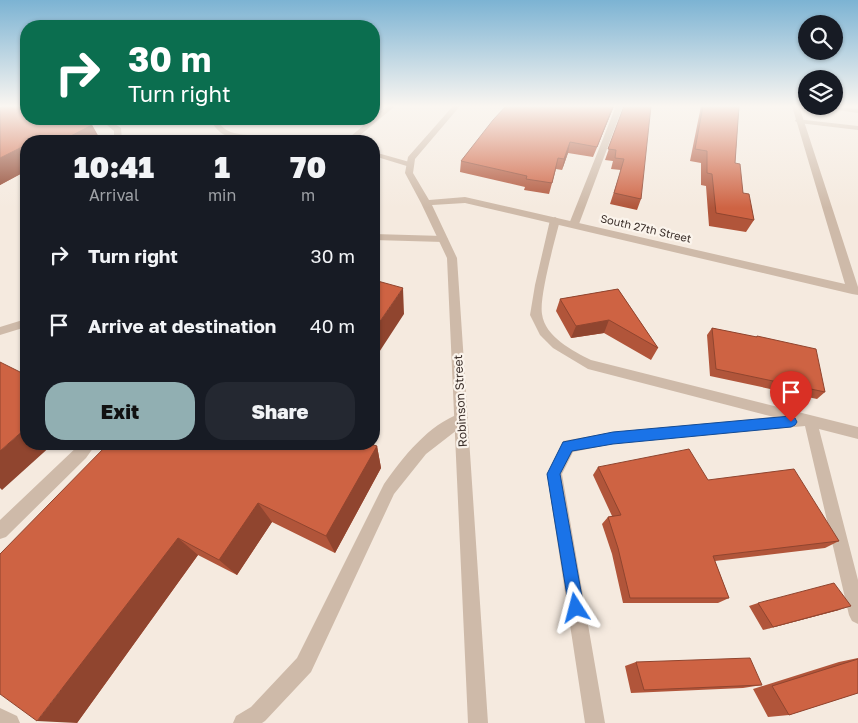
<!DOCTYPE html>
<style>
:root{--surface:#171b24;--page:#242831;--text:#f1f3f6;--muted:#9ea1a6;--accent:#91afb2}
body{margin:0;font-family:"Golos Text",sans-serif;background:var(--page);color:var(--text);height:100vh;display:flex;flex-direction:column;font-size:19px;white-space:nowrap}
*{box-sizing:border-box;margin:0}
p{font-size:16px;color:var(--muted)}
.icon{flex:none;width:28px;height:28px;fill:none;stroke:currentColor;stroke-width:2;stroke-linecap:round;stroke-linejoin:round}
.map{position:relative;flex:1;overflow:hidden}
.sheet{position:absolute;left:20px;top:135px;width:360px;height:315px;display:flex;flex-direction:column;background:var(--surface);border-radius:20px;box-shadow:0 1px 4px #0004}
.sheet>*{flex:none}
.hud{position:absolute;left:20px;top:20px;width:360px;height:105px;border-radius:20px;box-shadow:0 1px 4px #0004;background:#0b6e4f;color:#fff;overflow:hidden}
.tools{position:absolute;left:798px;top:15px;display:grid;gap:10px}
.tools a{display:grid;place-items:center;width:45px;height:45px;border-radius:50%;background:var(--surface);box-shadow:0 1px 4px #0004;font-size:25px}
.pin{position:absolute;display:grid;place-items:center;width:42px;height:42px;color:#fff;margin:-51px -21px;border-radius:50% 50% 50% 0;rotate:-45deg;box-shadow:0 0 5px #0007}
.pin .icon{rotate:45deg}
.me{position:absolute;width:55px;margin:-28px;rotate:351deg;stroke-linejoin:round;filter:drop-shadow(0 0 4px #0008)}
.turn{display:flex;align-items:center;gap:18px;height:105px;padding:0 25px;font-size:22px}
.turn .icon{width:65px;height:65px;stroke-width:2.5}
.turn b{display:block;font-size:35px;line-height:42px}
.eta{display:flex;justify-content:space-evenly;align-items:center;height:85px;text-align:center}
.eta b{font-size:30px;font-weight:800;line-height:35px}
.cta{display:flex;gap:10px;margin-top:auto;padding:10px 25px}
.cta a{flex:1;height:58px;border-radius:20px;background:var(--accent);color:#111;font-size:20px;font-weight:800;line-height:58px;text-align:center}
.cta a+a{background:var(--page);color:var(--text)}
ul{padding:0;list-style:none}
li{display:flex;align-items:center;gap:15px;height:70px;padding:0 25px}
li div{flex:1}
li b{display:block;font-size:19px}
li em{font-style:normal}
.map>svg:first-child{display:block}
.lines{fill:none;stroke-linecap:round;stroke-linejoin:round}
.service{fill:#cebaa9;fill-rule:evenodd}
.minor{fill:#cebaa9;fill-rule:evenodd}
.wall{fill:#b1553a}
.shaded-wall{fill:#90452f}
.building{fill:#ce6343;stroke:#90452f}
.route{fill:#1a73e8;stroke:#114b97}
.labels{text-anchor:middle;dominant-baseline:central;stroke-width:4.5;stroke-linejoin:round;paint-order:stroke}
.far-street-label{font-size:11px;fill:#3b2f2a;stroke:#fbf4ec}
.street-label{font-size:12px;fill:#3b2f2a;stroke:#fbf4ec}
</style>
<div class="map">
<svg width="858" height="723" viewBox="0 0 858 723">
<rect width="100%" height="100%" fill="#f5eadf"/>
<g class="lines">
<path class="service" d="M387 106H395L353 141H345Z
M616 106H623L579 224 577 226H571L569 224Z
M821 106 858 109V113L824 108Z
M100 119H107L121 128 122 141H114V131Z
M211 119H217C227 141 251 130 267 141 247 142 218 141 211 119Z
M796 119 858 126V130L799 123 795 121Z
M374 152 413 163 414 165 410 167 374 156Z
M555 217 560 220C555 240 539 297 542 314 545 337 573 351 591 360L858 427V439L819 429 858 580V624L852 621 849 615 805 426 613 444 573 452 562 474 605 723H585L547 474 563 441 613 432 774 417 588 369 553 348 540 335 530 315 535 285 550 220Z
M374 234 443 236 448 239 443 242 374 240Z
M26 319V327L0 335V327Z
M461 413 466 415 468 419 466 423 426 454 394 494 311 672 265 721 262 723H233L236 716 251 707 297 658 384 484C403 457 428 425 461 413Z
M80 444H96L86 458 6 537 0 539V520Z
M0 708 17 716 20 723H0Z"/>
<path class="minor" d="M453 106H460L415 159 413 173 429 200 465 197 845 284 792 106H799L858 287V295L852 294 465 203 432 205 457 258 488 723H468L447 258 421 203 405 173 408 157Z"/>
</g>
<path class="wall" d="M506 106H614L593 157 568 153 562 170 556 169 549 194 524 190 525 187 460 172 461 161Z
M624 106 641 199 637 210 610 204 621 170 611 169 613 161 605 160Z
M701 106H739L735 163 743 193 754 220 746 232 709 226 706 186 701 185V163L690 161Z
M0 108 92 125 101 141H26V171L0 185Z
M322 119H358L350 125Z
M618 289 658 348 651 360 604 333 571 338 556 311 560 299Z
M712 328 756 337 757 336 825 392 817 399 710 376 707 335Z
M377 446 381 468 335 553 272 522 237 575 198 555 77 723 0 554Z
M598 467 708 480 839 541 825 548 715 561 729 598 718 603H623L612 554 602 524 608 517 612 516 593 475Z
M758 603 839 610 763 630 749 606Z
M858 658V693L789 715 768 717 753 689 839 662Z
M636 662 762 685 743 688 631 693 625 666Z"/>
<path class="shaded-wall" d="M613 106H614L593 157 597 147Z
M350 119H358L350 125Z
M92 125 101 141H61Z
M41 138 44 141H34Z
M570 142 568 153 562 170 564 159Z
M26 145V171L0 185V158Z
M403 288 404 314 374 360V330Z
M609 320 604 333 571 338 576 326Z
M26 428V444H53L2 490 0 488V451Z
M377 446 381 468 335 553 326 536Z
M258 503 272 522 237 575 219 560Z
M178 538 198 555 77 723 37 721Z
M851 606 839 610 763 630 773 627Z"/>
<path class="building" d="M5 106H16L26 109V119H67L92 125 61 141H55L41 138 34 141H26V145L0 158V108Z
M506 106H613L597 147 570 142 564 159 558 158 552 183 526 179 527 176 461 161 493 120Z
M624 106H651L641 199 614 193 624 159 615 158 616 150 608 149Z
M703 106H739L735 163 740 164 743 193 749 194 754 220 716 213 712 174 707 173V151L695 149Z
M374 280 403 288 374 330Z
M618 289 658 348 609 320 576 326 560 299Z
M712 328 757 337V336L816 349 825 392 716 369Z
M0 362 26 375V428L0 451Z
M108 444H370L377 446 326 536 258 503 219 560 178 538 37 721 0 694V554Z
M689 449 708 480 794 469 839 541 713 556 729 598H630L618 548 608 517 621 515 598 467Z
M834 583 851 606 773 627 758 603Z
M750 658 762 685 644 690 636 662Z
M858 659V693L789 715 772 686Z"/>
<linearGradient id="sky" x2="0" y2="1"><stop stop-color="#7cb3d3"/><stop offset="0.51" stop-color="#faf6f1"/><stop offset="1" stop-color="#faf6f1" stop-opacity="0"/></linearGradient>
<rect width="858" height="208" fill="url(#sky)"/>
<path class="route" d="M791 416 795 418 797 422 795 425 791 427 613 444 572 451 560 474 584 608 581 614 576 616 570 614 547 474 563 442 613 432Z"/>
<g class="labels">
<g class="far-street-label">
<text transform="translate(646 228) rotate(13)">South 27th Street</text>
</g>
<g class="street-label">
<text transform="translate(460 401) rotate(-93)">Robinson Street</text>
</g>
</g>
</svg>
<div class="tools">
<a><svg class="icon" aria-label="search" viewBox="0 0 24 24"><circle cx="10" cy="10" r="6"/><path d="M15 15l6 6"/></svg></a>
<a><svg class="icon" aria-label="layers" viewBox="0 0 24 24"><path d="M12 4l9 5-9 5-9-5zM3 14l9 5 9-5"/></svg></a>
</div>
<div class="pin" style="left:791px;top:422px;background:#d93025"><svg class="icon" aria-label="arrive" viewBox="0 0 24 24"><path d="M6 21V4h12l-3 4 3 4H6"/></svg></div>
<svg class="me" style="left:576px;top:608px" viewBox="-20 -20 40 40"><path d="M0-17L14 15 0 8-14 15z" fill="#1a73e8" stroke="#fff" stroke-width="4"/></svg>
<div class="hud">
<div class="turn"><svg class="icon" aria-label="right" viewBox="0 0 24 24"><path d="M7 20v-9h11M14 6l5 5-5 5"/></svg><div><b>30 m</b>Turn right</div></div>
</div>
<section class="sheet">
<div class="eta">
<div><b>10:41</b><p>Arrival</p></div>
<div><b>1</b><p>min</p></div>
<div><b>70</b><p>m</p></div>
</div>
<ul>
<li><svg class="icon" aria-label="right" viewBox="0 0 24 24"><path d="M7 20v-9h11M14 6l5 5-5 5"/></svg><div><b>Turn right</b></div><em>30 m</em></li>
<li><svg class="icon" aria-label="arrive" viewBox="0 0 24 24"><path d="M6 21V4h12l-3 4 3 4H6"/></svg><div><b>Arrive at destination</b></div><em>40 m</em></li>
</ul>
<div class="cta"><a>Exit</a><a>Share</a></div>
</section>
</div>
